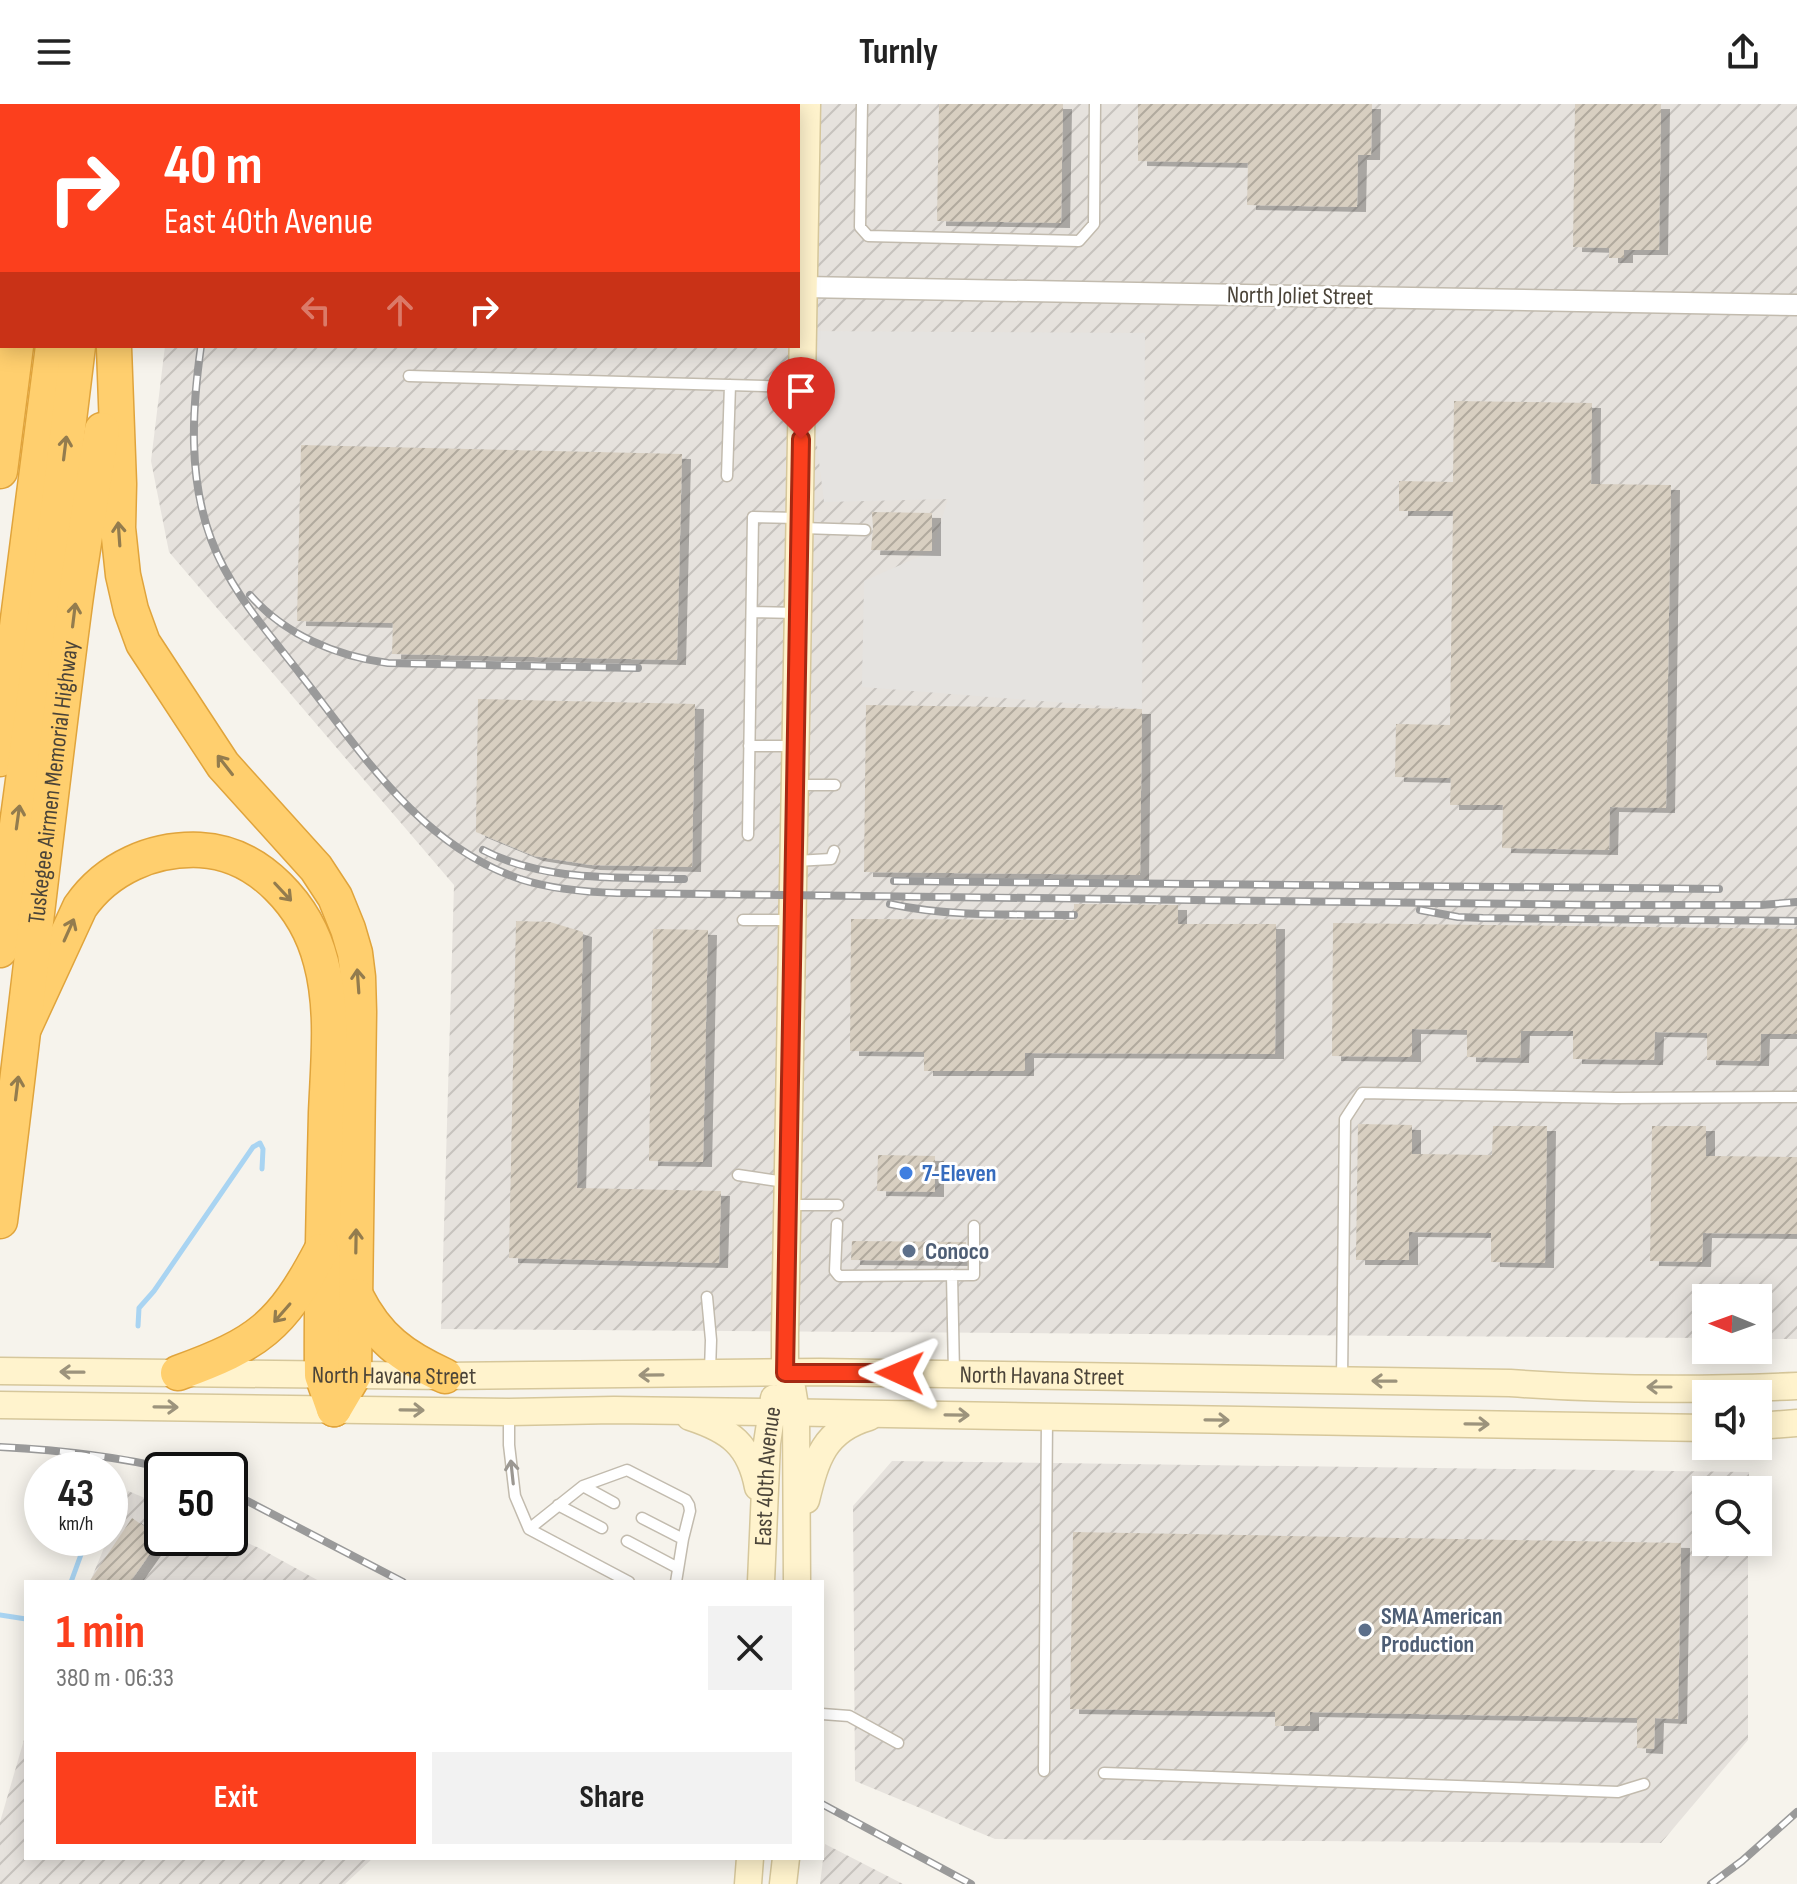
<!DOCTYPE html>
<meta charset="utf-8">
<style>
:root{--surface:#fff;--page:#f2f2f2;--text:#222;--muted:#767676;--accent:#fc3f1d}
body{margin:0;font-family:"Sofia Sans Condensed",sans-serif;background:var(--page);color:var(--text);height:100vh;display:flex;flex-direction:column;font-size:30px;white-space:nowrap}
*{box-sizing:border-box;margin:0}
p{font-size:26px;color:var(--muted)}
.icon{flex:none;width:44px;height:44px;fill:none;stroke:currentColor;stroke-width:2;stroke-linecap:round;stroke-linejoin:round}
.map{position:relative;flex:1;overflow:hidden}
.sheet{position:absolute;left:24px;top:1476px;width:800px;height:280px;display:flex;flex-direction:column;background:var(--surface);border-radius:0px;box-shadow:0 4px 20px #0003}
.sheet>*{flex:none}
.banner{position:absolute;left:0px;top:0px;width:800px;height:244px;box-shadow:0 4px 20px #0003;background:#fc3f1d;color:#fff;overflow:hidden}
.needle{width:52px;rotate:271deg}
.fabs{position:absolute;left:1692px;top:1180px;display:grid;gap:16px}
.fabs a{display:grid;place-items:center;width:80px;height:80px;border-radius:0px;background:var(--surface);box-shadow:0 4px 20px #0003;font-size:40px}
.speed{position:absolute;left:24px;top:1348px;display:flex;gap:16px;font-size:40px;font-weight:700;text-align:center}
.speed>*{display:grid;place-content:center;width:104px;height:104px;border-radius:50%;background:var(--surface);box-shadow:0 4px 20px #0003;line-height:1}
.speed small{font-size:20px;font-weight:400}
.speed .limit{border:4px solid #111;border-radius:12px;background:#fff;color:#111}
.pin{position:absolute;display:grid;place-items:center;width:68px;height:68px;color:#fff;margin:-82px -34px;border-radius:50% 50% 50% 0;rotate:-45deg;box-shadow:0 0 8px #0007}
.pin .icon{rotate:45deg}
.me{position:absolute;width:88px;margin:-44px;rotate:271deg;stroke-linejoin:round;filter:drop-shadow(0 0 6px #0008)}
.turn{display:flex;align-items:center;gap:28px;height:168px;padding:0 32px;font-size:36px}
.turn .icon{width:104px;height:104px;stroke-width:2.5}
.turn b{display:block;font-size:56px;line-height:68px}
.lanes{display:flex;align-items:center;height:76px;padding:0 32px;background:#0003;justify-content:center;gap:40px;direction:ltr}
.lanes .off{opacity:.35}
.round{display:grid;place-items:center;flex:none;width:84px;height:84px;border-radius:0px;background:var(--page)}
.overview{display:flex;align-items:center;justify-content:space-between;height:136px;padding:0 32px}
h1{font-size:48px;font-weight:700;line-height:60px;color:var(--accent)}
.action{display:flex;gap:16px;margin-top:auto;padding:16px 32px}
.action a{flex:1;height:92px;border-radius:0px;background:var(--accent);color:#fff;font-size:32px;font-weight:700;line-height:92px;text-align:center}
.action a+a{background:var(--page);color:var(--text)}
header{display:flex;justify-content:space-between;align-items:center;height:104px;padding:0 32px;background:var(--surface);font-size:36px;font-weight:700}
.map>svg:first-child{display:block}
.industrial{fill:url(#industrial-furrows)}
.parking{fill:#e5e3e0}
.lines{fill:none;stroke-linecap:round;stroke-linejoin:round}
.stream{stroke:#a9d4f2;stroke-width:5}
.building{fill:url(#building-hatch);filter:url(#shadow)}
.lane-casing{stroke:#c2bbae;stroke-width:13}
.street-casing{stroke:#c2bbae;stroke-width:23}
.secondary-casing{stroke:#d6c79b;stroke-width:29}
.highway-casing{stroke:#e0a43c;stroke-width:37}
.lane{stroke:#fff;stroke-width:10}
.street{stroke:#fff;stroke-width:20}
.secondary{stroke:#fff3cd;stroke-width:26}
.highway{stroke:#ffcf6e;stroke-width:34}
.rail-casing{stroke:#9a9a9a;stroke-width:8}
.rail{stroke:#fff;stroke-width:5;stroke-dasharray:15;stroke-linecap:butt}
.oneway{stroke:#937c4e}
.oneway2{stroke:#9c937c}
.oneway3{stroke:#9c9892}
.route-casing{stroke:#a42913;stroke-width:20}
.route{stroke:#fc3f1d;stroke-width:14}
.shop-dot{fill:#3f7fe0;stroke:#fff;stroke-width:3}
.service-dot{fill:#5c6f8a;stroke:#fff;stroke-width:3}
.labels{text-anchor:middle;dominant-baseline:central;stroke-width:6;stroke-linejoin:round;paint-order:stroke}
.street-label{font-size:24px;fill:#4b4439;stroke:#fff}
.shop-label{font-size:24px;font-weight:bold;fill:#366cbe;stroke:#fff;text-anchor:start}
.service-label{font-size:24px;font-weight:bold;fill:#4e5e75;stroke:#fff;text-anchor:start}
</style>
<header><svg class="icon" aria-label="menu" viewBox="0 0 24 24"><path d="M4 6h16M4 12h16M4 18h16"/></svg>Turnly<svg class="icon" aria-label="share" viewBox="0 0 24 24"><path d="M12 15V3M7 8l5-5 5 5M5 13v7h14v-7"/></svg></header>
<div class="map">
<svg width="1797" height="1780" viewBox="0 0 1797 1780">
<defs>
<pattern id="industrial-furrows" width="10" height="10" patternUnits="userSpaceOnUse" patternTransform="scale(2)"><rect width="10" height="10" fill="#e6e2dd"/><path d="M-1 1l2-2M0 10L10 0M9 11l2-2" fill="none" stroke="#c7c3be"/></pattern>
<pattern id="building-hatch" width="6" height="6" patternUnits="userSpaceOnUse" patternTransform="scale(2)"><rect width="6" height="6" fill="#d8cfc1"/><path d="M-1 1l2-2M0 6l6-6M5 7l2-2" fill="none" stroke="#b1aa9e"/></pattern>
<filter id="shadow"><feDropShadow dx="9" dy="5" stdDeviation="0" flood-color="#0004"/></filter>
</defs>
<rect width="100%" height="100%" fill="#f6f3ec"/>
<path class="industrial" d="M196 0H1797V1235H1758V1194H1706V1234L441 1225 454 781 169 448 151 357 165 242H798V2H195Z
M892 1357 1749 1368V1386H1706V1438H1748V1636L1661 1739 995 1735 855 1677 853 1402Z
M128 1387 162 1401V1434H230V1431L259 1444 321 1478H90L108 1434H110Z
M26 1629V1754H373L345 1780H0V1718Z
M825 1740 903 1780H820Z"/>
<path class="parking" d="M803 227 1145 229 1142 605 862 583 864 477 932 447 948 395 824 398Z"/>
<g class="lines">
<path class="stream" d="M138 1222 139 1204 154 1187 253 1043 260 1039 263 1045 262 1065
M71 1478 87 1434
M0 1511 26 1515"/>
</g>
<path class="building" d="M939 0H1063L1061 119 937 117Z
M1138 0H1372L1371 51H1358L1357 103 1247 101 1248 59 1138 57Z
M1575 0H1661L1659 146H1624V154H1609V144L1573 143Z
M1454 297 1592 299 1591 380 1671 381 1666 704 1610 703 1609 746 1502 744 1503 701H1450L1451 674 1395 673 1396 620 1450 621 1453 407H1399V377L1453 378Z
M301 341 682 350 677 556 392 550 393 519 297 517Z
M872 408 932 409V447L871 446 873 425Z
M478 595 695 600 692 763 591 761 534 752 476 728Z
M866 601 1142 605 1140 771 864 768Z
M1074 800 1178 801V820H1276L1275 950 1025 949V967H924V948L850 947 851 815 1074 816Z
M516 817 550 818 583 828 577 1084 721 1087 719 1159 509 1154Z
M1333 819 1797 825V930H1761L1760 957 1707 956V929L1655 928 1654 956 1573 955V927H1521L1520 954 1467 953V926L1412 925V953L1332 952Z
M653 825 708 826 703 1058 649 1057Z
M1358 1020 1412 1021V1050L1492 1051 1493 1022H1547L1545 1159 1491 1158V1129L1409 1128V1156H1356Z
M1652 1022H1706V1052L1797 1053V1130L1703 1129 1702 1158 1650 1157Z
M878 1051 935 1052V1088L877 1087Z
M852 1137 966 1138V1157L851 1156Z
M132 1414 161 1434 130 1478H89Z
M1073 1428 1681 1439 1678 1615 1655 1614 1654 1645 1637 1644V1614L1310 1608V1622H1275V1608L1070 1605Z"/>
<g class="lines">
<defs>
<path id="lane" d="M862 0 860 123 868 132 1079 137 1094 120 1095 0
M409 272 800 283
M727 372 730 281
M802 424 865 426
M752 508 798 509
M749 642H795
M798 681H835
M748 731 753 413 798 414
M796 757 831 755 834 747
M743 816H791
M738 1071 785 1078
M788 1101H838
M837 1120 835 1167 839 1172 974 1171V1122
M952 1171 954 1269
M707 1193 711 1236 710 1267
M1342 1275 1345 1015 1362 989 1617 994 1797 993
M509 1311V1341L515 1392 529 1425 629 1478
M583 1382 614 1399
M558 1401 602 1424
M642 1414 683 1435
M529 1425 583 1382 627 1366 686 1396 689 1401 690 1407 683 1435 676 1478
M627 1437 678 1464
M822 1610 849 1612 898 1639
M1044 1667 1047 1315
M1104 1669 1618 1688 1644 1680"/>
<path id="street" d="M804 183 1797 201"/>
<g id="secondary">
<path id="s1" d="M0 1267 445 1272 820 1268 1510 1279C1605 1286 1702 1286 1797 1282"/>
<path d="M0 1301 509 1308 614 1306 771 1308 1706 1324"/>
<path d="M690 1313C730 1326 750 1341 758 1383"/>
<path d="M1758 1322 1797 1319"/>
<path d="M806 1396C816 1355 824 1326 869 1313"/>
<path id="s2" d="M761 1478 767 1339 774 1294"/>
<path d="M797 1478 796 1308 792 1284 785 1269V1230L807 0"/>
<path d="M748 1780 750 1754"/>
<path d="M783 1780 786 1754"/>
</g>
<g id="highway">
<path d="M47 2V0"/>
<path d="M83 2 84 0"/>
<path d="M109 2V0"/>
<path d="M140 2V0"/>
<path d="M114 244 119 380 118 424 123 471 131 506 143 539 223 661 316 764 335 793 348 825 355 849 358 873 359 908 354 1271 334 1305"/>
<path d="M0 367 16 242"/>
<path d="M0 655 53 242"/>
<path d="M0 846 44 522 78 242"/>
<path d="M25 922 80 803C107 764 153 744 200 746 260 749 307 803 321 858 334 906 328 960 326 1009 324 1096 321 1184 322 1271L334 1305"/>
<path id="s3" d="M0 1117C26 911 48 705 75 499 83 441 93 383 102 326"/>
<path d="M356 1192C377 1234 403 1253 445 1272"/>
<path d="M178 1269C258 1240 281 1223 321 1147"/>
</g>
</defs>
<use href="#lane" class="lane-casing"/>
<use href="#street" class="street-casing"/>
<use href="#secondary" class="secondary-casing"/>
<use href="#highway" class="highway-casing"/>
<use href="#lane" class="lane"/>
<use href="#street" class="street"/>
<use href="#secondary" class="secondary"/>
<use href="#highway" class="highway"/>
<defs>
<path id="rail" d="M233 2V0
M282 2V0
M201 242C192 306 188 373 211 435 230 487 268 528 301 571 363 651 420 741 520 775 551 785 584 788 617 789L1601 801H1761L1797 798
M250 491C285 531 336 552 388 559L638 564
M483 746C544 778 618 773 684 775
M894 777 1719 785
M890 800C950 813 1012 810 1074 811
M1420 806 1458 813 1483 814 1797 817
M0 1343C59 1346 116 1352 173 1366
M230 1388 403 1478
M822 1700 971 1780
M1711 1780 1742 1757 1797 1708"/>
</defs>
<use href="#rail" class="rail-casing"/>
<use href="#rail" class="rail"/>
</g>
<defs><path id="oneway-shaft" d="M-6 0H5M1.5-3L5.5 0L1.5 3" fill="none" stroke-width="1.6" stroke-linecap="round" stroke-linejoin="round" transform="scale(2)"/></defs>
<g class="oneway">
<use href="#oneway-shaft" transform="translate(65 344) rotate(-83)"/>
<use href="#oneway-shaft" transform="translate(119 430) rotate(-94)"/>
<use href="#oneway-shaft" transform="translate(74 511) rotate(-83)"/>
<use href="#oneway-shaft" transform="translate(225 661) rotate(-128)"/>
<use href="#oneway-shaft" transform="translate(18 713) rotate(-82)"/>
<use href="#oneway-shaft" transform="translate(283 788) rotate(47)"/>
<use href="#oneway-shaft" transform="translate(69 826) rotate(-66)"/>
<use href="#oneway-shaft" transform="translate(358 877) rotate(-94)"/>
<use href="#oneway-shaft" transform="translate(17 984) rotate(-83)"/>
<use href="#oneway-shaft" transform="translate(356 1137) rotate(-89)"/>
<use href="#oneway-shaft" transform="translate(282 1209) rotate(131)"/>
</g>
<g class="oneway2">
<use href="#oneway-shaft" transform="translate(72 1268) rotate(-179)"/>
<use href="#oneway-shaft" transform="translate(651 1271) rotate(179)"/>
<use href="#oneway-shaft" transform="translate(1384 1277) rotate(-179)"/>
<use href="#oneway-shaft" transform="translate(1659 1283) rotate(-180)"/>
<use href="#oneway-shaft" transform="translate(166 1303) rotate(1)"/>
<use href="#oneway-shaft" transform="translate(412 1306) rotate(1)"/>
<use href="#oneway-shaft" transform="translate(957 1311) rotate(1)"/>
<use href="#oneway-shaft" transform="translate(1217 1316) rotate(1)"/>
<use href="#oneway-shaft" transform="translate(1477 1320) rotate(1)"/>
</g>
<use class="oneway3" href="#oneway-shaft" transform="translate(512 1368) rotate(-96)"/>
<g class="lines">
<defs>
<path id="route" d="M801 335 785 1269H900"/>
</defs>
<use href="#route" class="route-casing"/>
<use href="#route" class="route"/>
</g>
<circle class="shop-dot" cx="906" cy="1069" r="8"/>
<g class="service-dot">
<circle cx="909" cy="1147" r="8"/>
<circle cx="1365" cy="1526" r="8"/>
</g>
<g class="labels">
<g class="street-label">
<text transform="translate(1300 192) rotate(1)">North Joliet Street</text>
<text stroke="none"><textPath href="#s3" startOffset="442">Tuskegee Airmen Memorial Highway</textPath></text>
<text stroke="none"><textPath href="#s1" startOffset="394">North Havana Street</textPath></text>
<text stroke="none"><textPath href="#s1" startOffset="1042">North Havana Street</textPath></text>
<text stroke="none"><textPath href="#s2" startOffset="106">East 40th Avenue</textPath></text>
</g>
<g class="shop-label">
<text x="922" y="1069">7-Eleven</text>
</g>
<g class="service-label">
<text x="925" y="1147">Conoco</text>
<text x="1381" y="1512">SMA American<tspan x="1381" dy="28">Production</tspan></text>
</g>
</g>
</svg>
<div class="fabs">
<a><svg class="needle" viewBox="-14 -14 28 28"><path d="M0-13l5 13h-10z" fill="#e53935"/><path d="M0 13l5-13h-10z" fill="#767676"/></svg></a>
<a><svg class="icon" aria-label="sound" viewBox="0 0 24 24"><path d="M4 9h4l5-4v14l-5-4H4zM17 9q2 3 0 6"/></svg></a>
<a><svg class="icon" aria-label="search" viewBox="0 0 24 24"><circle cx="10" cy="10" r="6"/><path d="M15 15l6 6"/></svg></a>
</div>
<div class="speed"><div>43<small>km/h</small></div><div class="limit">50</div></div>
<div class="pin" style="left:801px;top:335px;background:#d93025"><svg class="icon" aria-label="arrive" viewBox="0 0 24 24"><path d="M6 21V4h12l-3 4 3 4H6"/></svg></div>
<svg class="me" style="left:900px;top:1269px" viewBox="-20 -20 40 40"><path d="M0-17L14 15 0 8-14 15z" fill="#fc3f1d" stroke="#fff" stroke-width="4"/></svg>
<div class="banner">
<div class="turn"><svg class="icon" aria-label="right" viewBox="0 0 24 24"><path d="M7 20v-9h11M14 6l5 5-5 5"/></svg><div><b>40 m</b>East 40th Avenue</div></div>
<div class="lanes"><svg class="icon off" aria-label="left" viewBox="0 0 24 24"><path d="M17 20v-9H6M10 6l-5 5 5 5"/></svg><svg class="icon off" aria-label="ahead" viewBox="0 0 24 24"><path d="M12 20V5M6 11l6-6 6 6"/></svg><svg class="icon" aria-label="right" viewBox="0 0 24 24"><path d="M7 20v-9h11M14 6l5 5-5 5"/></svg></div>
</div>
<section class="sheet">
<div class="overview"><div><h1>1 min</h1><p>380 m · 06:33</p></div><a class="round"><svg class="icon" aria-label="close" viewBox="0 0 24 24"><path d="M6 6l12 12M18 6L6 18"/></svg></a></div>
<div class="action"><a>Exit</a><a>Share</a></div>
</section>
</div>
